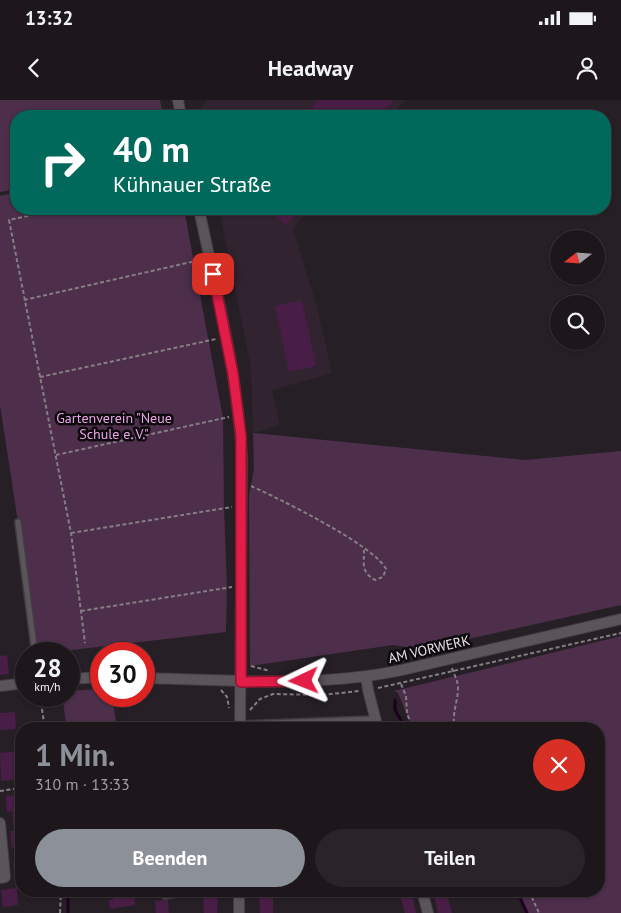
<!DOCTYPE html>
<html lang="de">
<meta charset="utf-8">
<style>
:root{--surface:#1d171c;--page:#2a2429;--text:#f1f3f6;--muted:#a09fa3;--line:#3b363b;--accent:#8c9099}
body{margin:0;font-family:"PT Sans",sans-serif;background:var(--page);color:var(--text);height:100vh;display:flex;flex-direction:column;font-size:19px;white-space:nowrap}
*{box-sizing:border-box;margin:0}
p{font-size:16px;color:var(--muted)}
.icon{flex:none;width:28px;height:28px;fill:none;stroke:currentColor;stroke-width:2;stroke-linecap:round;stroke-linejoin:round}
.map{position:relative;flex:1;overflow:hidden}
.details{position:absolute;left:15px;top:622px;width:590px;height:175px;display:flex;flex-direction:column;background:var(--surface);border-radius:20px;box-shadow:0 1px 4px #0004,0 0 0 1px var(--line)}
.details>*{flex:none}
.guide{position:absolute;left:10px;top:10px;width:601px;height:105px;border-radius:20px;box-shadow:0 1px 4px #0004,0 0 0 1px var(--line);background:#00695c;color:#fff;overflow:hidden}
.needle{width:32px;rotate:253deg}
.tools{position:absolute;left:550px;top:130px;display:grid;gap:10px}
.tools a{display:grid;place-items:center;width:55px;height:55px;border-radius:50%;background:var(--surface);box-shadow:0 1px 4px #0004,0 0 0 1px var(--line);font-size:25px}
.speed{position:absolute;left:15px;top:542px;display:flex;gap:10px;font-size:25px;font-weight:700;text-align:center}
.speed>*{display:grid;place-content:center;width:65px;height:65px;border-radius:50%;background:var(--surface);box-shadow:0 1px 4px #0004,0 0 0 1px var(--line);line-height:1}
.speed small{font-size:12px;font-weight:400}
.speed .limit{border:8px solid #d22;background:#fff;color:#111}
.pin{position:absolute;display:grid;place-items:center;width:42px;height:42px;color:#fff;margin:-21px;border-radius:10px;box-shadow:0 2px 8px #0006}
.me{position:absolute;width:55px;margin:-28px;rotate:268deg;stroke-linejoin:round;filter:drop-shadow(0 0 4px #0008)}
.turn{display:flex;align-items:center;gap:18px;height:105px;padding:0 20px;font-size:22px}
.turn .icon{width:65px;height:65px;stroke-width:2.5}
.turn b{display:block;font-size:35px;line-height:42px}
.round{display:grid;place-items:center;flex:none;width:52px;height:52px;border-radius:26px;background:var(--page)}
.head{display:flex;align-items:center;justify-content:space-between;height:85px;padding:0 20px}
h1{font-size:30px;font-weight:600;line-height:38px;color:var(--accent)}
.cta{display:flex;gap:10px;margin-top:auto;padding:10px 20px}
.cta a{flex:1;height:58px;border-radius:30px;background:var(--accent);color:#fff;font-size:20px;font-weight:600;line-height:58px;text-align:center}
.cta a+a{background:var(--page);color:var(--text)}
.status{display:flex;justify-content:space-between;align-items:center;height:35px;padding:0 25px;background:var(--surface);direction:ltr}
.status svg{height:14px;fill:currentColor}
header{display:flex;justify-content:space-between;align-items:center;height:65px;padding:0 20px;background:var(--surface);font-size:22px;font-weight:600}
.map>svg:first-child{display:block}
.built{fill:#312430}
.green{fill:#4d2f4b}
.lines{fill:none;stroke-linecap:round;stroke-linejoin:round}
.stream{stroke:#1e001e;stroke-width:3}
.building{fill:#481e46}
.lane-casing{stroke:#433d43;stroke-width:8}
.street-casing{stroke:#433d43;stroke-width:12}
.path{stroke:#857e84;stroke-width:2;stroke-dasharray:4 2.5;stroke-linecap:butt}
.lane{stroke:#5c545b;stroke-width:5}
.street{stroke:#5c545b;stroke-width:10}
.route-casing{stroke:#92132f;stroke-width:12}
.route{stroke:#e11d48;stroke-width:9}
.labels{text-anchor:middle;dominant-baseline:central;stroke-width:5;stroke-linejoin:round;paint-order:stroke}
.park-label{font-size:14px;fill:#eaa4e4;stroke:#0d0a0d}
.street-label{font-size:14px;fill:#e8e2e7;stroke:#0d0a0d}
</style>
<div class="status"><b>13:32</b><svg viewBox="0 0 49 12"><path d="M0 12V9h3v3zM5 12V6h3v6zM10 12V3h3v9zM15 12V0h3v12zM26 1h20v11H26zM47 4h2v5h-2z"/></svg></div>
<header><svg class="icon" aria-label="back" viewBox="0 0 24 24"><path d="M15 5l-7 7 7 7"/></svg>Headway<svg class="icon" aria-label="person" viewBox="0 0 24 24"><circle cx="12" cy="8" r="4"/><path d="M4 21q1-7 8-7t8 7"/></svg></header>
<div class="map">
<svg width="621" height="813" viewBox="0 0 621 813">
<rect width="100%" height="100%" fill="#271f26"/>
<path class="built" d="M208 0H405L391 16H200L199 11Z
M219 109H310L293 129 317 207 332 273 272 290 280 325 253 333 251 268Z"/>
<path class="green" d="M0 0H160L163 16H16V89L0 92Z
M16 92V109H184L223 318 224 408 227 487 226 532 37 554 27 501 18 422 0 305V96Z
M253 333 525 360 621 351V505L437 546 438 552 393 545 250 566 249 396 254 369Z
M621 536V813H526L515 791H599V629H413L398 593 394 591Z
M101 589V596H112L117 629H67L62 596H69V591Z"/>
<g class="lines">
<path class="stream" d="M395 600V610L406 629
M517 791 527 813
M68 813V791"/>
</g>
<path class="building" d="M319 0H394L380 16H305Z
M267 109H300L286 125Z
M302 200 316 266 289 272 275 206Z
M7 555 9 574 0 575V556Z
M15 612 16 629 0 630V613Z
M18 651 20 679 1 681 0 653Z
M21 695V747L12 748 10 731H14L12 711 7 712 6 696Z
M13 763H21V788H17L18 805 3 807 1 790 16 788Z
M112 791H134L135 805 110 809 109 800H113Z
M259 791H273V813H260Z
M399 791H411L416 813H405Z
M433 791H446L452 813H438Z
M218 794 217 813H204L203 795Z
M168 800 169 813H156L155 801Z"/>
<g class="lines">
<defs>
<path id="lane" d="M18 422 35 554
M240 624 376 619
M165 796 193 791"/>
<path id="street" d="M178 0 181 16
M199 109C216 191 238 274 242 358L240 629
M366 576 368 590 378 629
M144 578C230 580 317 588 402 570L621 519
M69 579 101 577
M0 586 26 583
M0 723 5 777 0 778
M422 791 428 813
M239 813V791"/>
</defs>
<use href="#lane" class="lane-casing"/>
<use href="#street" class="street-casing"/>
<path class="path" d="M60 109 9 120 71 433 85 543
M24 200 200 160
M40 277 216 239
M56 355 229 317
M251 386C278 398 374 445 386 469L383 477 375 480C361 472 364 464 364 450
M71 433 232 407
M81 511 232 487
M251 566 270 571
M452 568C454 575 458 580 458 588 458 602 451 615 455 629
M401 584 406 596 407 614 414 629
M378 588 621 533
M221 590 227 597 229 608
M40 596 45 629
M250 610 260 599 273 594 322 595 359 591
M154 629 153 624 158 622
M164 629H194
M0 691 21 688
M529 791 539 813
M60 813 61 791"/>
<use href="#lane" class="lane"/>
<use href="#street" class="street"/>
</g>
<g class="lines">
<defs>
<path id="route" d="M213 174 233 274 241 336V582L304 581"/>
</defs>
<use href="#route" class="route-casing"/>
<use href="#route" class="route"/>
</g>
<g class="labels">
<g class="park-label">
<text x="114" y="318">Gartenverein "Neue<tspan x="114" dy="16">Schule e. V."</tspan></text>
</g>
<g class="street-label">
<text transform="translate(429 549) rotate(-13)">AM VORWERK</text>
</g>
</g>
</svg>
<div class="tools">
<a><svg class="needle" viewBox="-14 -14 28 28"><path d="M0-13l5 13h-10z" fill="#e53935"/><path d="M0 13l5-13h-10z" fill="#a09fa3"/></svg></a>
<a><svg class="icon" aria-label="search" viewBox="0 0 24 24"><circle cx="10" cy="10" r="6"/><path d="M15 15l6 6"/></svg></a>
</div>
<div class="speed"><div>28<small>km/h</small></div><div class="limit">30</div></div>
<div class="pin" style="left:213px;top:174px;background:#d93025"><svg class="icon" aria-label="arrive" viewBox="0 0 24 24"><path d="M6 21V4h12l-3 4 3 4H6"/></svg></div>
<svg class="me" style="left:304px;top:581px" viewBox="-20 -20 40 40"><path d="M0-17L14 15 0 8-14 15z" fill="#e11d48" stroke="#fff" stroke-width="4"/></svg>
<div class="guide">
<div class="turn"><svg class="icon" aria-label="right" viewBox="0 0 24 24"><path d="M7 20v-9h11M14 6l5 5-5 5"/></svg><div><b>40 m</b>Kühnauer Straße</div></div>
</div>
<section class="details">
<div class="head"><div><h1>1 Min.</h1><p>310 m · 13:33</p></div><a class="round" style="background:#d93025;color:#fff"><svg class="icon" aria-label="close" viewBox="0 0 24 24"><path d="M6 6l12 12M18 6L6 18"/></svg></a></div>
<div class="cta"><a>Beenden</a><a>Teilen</a></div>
</section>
</div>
